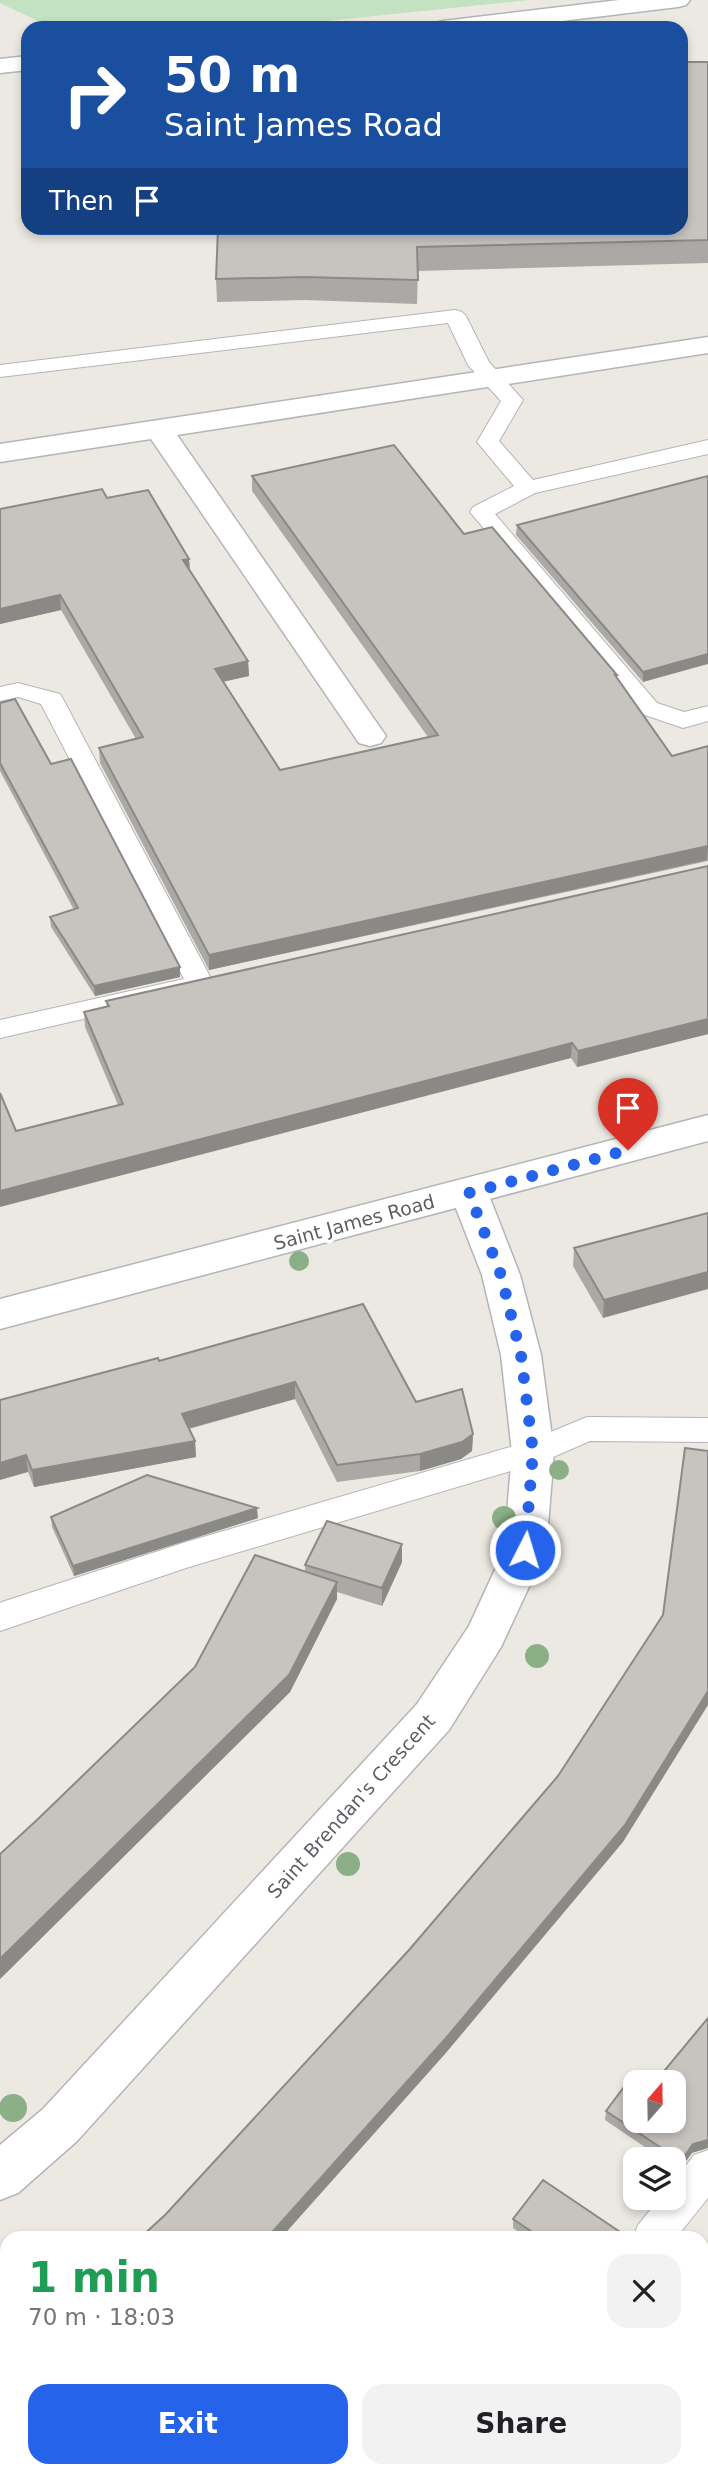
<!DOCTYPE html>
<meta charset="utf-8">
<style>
:root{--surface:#fff;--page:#f2f2f2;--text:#202124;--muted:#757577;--accent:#2563eb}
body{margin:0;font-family:"DejaVu Sans",sans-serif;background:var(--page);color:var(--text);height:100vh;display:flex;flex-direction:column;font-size:26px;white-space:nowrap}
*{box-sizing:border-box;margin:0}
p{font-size:23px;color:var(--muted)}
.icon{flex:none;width:38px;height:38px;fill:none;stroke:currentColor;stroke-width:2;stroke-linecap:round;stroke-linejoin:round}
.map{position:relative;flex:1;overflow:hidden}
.side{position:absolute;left:0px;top:2231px;width:709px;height:247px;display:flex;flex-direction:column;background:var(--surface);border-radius:21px 21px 0 0;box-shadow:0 4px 10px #0003}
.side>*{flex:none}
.guide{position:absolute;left:21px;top:21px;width:667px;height:214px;border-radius:21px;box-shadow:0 4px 10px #0003;background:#1a4fa0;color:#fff;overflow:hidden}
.needle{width:46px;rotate:20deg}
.fabs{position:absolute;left:623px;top:2070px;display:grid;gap:14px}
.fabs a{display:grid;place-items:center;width:63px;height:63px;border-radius:14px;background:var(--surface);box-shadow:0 4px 10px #0003;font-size:35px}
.pin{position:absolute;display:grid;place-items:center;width:60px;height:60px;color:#fff;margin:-72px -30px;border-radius:50% 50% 50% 0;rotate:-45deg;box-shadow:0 0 7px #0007}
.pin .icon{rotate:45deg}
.me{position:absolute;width:77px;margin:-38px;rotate:5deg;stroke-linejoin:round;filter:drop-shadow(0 0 5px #0008)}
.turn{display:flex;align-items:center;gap:24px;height:147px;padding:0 28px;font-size:32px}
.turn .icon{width:91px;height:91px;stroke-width:2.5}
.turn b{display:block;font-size:49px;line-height:60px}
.then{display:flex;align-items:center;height:66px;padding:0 28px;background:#0003;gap:14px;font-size:26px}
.round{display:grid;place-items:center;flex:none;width:74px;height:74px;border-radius:21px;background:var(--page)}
.head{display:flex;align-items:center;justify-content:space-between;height:119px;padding:0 28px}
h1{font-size:42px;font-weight:700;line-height:52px;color:#1e9e55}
.button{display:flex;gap:14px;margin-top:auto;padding:14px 28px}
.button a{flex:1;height:80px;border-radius:21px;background:var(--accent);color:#fff;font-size:28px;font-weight:700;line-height:80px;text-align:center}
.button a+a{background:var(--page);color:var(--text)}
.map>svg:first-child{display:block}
.green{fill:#c2e2c1}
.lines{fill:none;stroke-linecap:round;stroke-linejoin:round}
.lane-casing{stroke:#b3b5b9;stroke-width:2}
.street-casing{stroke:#b3b5b9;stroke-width:3}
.secondary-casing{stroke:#b2b5b9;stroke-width:3}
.lane{fill:#fff;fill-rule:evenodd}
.street{fill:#fff;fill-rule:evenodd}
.secondary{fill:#fff;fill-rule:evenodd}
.tree{fill:#8baf87}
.wall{fill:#aba9a5}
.shaded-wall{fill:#8b8986}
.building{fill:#c7c4c0;stroke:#8b8986;stroke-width:2}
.route{stroke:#2563eb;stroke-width:12;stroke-dasharray:0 21.6}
.labels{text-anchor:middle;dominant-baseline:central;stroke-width:7;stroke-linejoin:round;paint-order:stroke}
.street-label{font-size:19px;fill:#5b5e62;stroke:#fff}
</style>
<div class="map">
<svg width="708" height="2477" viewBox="0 0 708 2477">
<rect width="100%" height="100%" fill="#ece9e2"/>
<path class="green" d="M0 0H529L307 23 183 28H53L0 3Z"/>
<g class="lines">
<defs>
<path id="lane" d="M455 310 462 312 466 316 489 362 523 400 499 441 533 480 708 440V454L535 493 495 514 657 703 684 712 708 706V721L683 728 639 713 470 512 473 507 514 486 477 442 501 401 468 365 448 323 0 377V365Z
M18 683 60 694 63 699 214 984 210 990 0 1038V1020L184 979 41 704 18 697 0 701V687Z
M587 1417 708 1418V1442L590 1441 544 1461 186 1568 0 1631V1603L2 1602 186 1542 524 1443Z
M708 2150V2198L676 2238H633L638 2225 660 2198H674V2181L694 2155Z
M444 2471H488L485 2477H441Z"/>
<path id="street" d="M708 337V353L177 435 386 736 381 743 370 746 359 743 151 439 0 462V444Z
M469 1180 482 1183 488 1193 520 1275 541 1355 554 1452 546 1550 501 1647 449 1730 77 2141 18 2193 0 2200V2145L43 2109 417 1704 469 1626 504 1550 512 1452 501 1355 482 1275 450 1193 456 1183Z"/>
<path id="secondary" d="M619 0H690L686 5 678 7 503 28H431L435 23 443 21Z
M28 56V70L0 73V59Z
M708 1115V1141L0 1329V1299Z"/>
</defs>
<use href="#lane" class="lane-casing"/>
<use href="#street" class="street-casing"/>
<use href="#secondary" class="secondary-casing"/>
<use href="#lane" class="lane"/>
<use href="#street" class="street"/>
<use href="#secondary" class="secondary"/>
</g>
<g class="tree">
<circle cx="299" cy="1261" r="10"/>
<circle cx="559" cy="1470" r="10"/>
<circle cx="504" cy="1518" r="12"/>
<circle cx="537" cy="1656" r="12"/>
<circle cx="348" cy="1864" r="12"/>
<circle cx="13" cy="2108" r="14"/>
</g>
<path class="wall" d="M708 62V263L418 271 417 304 305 300 217 302 216 279 218 228H681Z
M252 476 464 534 617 675V678L672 756 708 746V861L209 970 100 763 99 748 136 739 61 610 0 624V509L107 498 189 559 190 572 248 661 249 676 223 682 280 770 428 737 252 491Z
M708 476 643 682 516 535 517 525Z
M0 703 51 764 180 967V977L95 996 51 927 50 917 74 910 0 771Z
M708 866V1034L577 1067 571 1058 16 1131 118 1105 85 1027 84 1012 107 1007 106 1001Z
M708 1213 603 1318 573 1266 574 1248Z
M159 1361 416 1402 473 1434 472 1451 461 1459 420 1471 337 1482 295 1399 189 1429 195 1441 196 1457 34 1487 0 1400Z
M51 1517 258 1518 74 1576 52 1527Z
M402 1544V1562L382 1606 337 1592V1599L290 1692 0 1979V1854L305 1571V1565Z
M606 2111 692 2153 679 2170 674 2166V2160H664L605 2120Z
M513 2219 629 2238H527L513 2228Z
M604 2471H620L616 2477H613Z"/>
<path class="shaded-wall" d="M189 559 190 574 183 560Z
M60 595 61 610 0 624V609Z
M708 654V664L643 682V672Z
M248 661 249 676 216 683 215 669Z
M708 846 707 860 209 970V955Z
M180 967V977L95 996 94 986Z
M708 1019V1034L577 1067 578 1051Z
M572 1043 571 1058 0 1207V1191Z
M708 1272V1289L603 1318 604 1300Z
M295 1382V1399L183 1430 182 1414Z
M473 1434 472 1451 461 1459 420 1471V1454Z
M195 1441 196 1457 34 1487 32 1470Z
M26 1455 28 1472 0 1480V1463Z
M257 1508 258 1518 74 1576 73 1566Z
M402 1544V1562L382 1606V1588Z
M337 1582V1599L290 1692 0 1979V1959Z
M708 1691V1705L623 1842 445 2054 281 2238H267Z
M708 2140V2148L692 2153 679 2170 681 2161 693 2144Z
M34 2471H52L46 2477H28Z"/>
<path class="building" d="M681 62H708V240L417 247 418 280 304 277 216 279 218 228H681Z
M394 445 464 534 492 527 617 675H615L672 756 708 746V846L209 955 99 748 143 737 60 595 0 609V509L102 489 107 498 148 490 189 559 183 560 248 661 215 669 280 770 438 735 252 476Z
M708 476V654L643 672 517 525Z
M15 699 51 764 71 759 180 967 94 986 50 917 78 908 0 763V703Z
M708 866V1019L578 1051 572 1043 0 1191V1093L16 1131 123 1104 84 1012 109 1006 106 1001Z
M708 1213V1272L604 1300 574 1248Z
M363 1304 416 1402 462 1389 473 1434 462 1442 420 1454 337 1465 295 1382 182 1414 195 1441 32 1470 26 1455 0 1463V1400L158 1358 159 1361Z
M685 1448 708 1451V1691L625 1825 446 2038 267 2238H140L166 2214 409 1950 558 1776 663 1615Z
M147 1475 257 1508 73 1566 51 1517Z
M327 1521 402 1544 382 1588 305 1565Z
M255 1555 337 1582 289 1675 0 1959V1854L38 1819 195 1667Z
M708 2018V2140L693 2144 681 2161 606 2111 633 2075 645 2082H635V2121H674V2082H655Z
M543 2180 629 2238H541L513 2219Z
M7 2364V2471H34L28 2477H3L0 2474V2371Z
M331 2471H341L349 2477H326Z"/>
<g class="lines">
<path class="route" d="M525 1550 533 1452 521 1355 501 1275 469 1193 628 1150"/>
</g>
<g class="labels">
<g class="street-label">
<text transform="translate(354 1222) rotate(-15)">Saint James Road</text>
<text transform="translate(351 1806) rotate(-48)">Saint Brendan's Crescent</text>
</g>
</g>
</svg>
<div class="fabs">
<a><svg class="needle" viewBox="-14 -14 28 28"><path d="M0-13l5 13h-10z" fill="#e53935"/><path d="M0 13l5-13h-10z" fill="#757577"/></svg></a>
<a><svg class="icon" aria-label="layers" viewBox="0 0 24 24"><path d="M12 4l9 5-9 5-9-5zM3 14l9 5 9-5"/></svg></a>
</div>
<div class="pin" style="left:628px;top:1150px;background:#d93025"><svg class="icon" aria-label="arrive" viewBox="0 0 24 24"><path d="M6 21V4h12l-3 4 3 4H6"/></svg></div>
<svg class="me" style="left:525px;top:1550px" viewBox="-20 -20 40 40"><circle r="17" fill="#2563eb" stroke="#fff" stroke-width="3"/><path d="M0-11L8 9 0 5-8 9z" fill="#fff"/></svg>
<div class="guide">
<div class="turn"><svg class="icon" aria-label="right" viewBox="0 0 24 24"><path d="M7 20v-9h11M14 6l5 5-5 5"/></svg><div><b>50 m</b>Saint James Road</div></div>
<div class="then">Then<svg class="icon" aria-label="arrive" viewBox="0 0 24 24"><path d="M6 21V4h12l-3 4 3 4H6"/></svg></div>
</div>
<section class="side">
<div class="head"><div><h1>1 min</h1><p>70 m · 18:03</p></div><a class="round"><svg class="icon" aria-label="close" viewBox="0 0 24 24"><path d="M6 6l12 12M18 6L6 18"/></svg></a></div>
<div class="button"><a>Exit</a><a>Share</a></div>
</section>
</div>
